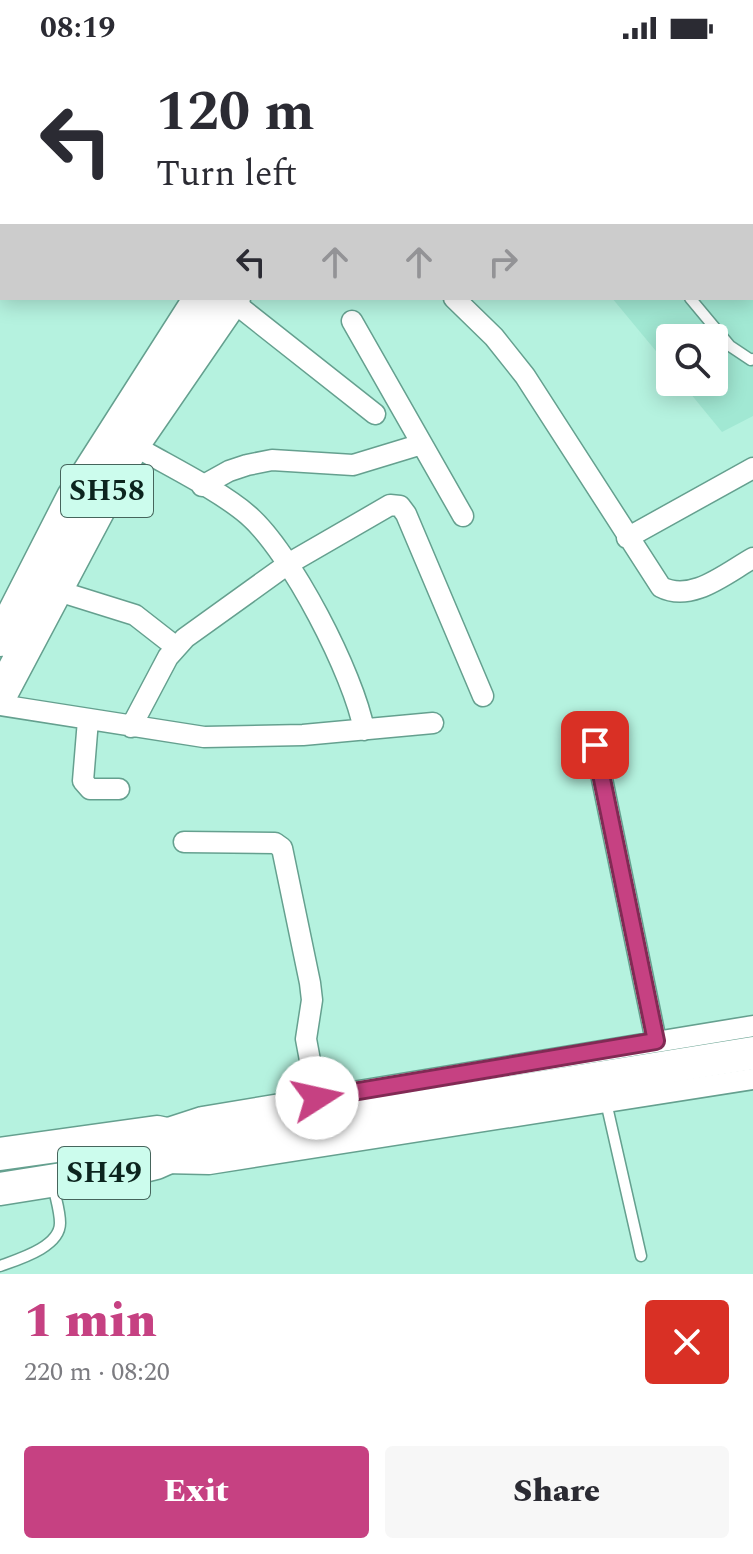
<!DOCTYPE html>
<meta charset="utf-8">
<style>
:root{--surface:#fff;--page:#f7f7f7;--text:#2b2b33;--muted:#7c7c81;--accent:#c64182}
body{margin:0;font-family:Spectral,serif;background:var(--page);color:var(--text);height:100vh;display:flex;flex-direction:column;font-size:30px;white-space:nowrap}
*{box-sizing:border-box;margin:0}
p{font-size:26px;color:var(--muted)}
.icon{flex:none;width:44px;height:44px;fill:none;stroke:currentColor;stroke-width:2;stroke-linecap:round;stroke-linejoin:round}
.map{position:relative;height:1218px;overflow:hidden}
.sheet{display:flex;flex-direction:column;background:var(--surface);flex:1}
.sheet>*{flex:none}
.guide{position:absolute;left:0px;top:0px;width:754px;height:244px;box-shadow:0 4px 20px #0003;background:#fff;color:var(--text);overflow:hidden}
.tools{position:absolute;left:656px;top:268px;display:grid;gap:16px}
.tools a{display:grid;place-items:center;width:72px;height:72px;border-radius:8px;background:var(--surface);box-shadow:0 4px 20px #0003;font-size:40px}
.pin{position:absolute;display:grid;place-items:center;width:68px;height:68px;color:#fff;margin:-34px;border-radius:16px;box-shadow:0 4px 12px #0006}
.me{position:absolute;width:88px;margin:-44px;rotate:80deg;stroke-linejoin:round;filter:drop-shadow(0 0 6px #0008)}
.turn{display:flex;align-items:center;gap:28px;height:168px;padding:0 24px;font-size:36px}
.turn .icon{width:104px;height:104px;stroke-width:2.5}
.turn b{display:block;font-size:56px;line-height:68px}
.lanes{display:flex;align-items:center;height:76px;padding:0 24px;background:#0003;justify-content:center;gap:40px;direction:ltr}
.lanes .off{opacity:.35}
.round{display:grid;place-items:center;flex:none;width:84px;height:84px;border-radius:8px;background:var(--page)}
.overview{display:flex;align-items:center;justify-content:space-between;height:136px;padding:0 24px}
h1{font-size:48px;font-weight:800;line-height:60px;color:var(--accent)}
.action{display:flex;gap:16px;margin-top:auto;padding:16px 24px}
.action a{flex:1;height:92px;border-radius:8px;background:var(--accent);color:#fff;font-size:32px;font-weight:800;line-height:92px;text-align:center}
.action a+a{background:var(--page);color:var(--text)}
.status{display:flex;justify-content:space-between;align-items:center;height:56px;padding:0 40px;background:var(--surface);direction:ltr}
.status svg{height:22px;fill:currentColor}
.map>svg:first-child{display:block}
.built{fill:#a1e8d3}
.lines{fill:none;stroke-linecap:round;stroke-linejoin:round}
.lane-casing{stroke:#65a08f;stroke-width:13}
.street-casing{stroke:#65a08f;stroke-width:23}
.primary-casing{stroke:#65a08f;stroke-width:35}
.lane{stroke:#fff;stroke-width:10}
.street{stroke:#fff;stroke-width:20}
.primary{stroke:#fff;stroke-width:32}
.route-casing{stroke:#812a54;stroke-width:20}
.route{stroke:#c64182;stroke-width:14}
.labels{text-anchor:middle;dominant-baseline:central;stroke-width:6;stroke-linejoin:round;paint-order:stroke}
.shield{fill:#ccfced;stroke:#46655c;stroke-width:2}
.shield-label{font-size:30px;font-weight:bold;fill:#0c241e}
</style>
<div class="status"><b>08:19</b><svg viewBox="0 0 49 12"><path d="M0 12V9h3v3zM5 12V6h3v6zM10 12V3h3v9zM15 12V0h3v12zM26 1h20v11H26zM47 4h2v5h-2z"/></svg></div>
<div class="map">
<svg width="753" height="1218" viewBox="0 0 753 1218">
<rect width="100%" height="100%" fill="#b5f2df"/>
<path class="built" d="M753 102V360L722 376 681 326H714V282H670V312L612 242H752Z"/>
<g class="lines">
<defs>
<path id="lane" d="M752 66 753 65
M752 184 753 183
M690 242 730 290 751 304 753 303
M606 1046 641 1200
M0 1210C19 1203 60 1191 60 1167 60 1154 55 1141 53 1128"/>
<path id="street" d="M213 0 215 2
M344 0 345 2
M454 242 494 281 525 320 661 531C692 547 726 517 753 502
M232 245 375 358
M352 265 422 388
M133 389C167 409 219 434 248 459 291 496 354 619 364 674
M202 430 229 415 247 409 272 404 353 409 422 388 463 460
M627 482 753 412
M55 534 135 559 176 591
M0 649 204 681 303 679 433 667
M88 664 83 725 90 733H119
M131 671 168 601 185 582 288 508 390 449 400 450 406 458 483 640
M595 689 656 985
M184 786 275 787 282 792 310 927 312 944 306 983 317 1042
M159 1075 202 1061 753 970
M164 1107 209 1108 753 1023"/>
<path id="primary" d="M450 2 452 0
M498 2 501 0
M0 584 73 441 200 242
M0 640 133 389 234 242
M0 1098 157 1076 203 1086
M0 1133 144 1110 156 1107 203 1086 753 997"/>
</defs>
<use href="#lane" class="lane-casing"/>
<use href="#street" class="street-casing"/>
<use href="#primary" class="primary-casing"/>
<use href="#lane" class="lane"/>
<use href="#street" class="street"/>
<use href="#primary" class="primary"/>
</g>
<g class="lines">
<defs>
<path id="route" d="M317 1042 656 985 595 689"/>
</defs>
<use href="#route" class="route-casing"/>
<use href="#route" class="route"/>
</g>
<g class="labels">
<g class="shield">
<rect x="61" y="409" width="92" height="52" rx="6"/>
<rect x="58" y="1091" width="92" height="52" rx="6"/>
</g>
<g class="shield-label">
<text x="107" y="435">SH58</text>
<text x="104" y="1117">SH49</text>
</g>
</g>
</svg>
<div class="tools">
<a><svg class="icon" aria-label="search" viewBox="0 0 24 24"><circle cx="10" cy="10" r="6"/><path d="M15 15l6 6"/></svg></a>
</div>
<div class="pin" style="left:595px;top:689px;background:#d93025"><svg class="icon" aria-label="arrive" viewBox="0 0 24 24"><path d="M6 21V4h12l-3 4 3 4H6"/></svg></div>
<svg class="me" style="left:317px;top:1042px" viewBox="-20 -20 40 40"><circle r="19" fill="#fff"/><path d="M0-13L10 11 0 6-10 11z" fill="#c64182"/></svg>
<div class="guide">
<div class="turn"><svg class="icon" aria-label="left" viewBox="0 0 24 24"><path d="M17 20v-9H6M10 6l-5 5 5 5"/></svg><div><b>120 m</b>Turn left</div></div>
<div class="lanes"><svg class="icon" aria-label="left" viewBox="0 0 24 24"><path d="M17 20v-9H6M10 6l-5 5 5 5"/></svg><svg class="icon off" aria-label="ahead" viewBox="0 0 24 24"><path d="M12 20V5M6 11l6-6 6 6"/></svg><svg class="icon off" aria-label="ahead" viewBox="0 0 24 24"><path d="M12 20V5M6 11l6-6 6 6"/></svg><svg class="icon off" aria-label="right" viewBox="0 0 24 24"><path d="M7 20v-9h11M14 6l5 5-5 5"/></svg></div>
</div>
</div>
<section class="sheet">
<div class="overview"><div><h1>1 min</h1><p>220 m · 08:20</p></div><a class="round" style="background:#d93025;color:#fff"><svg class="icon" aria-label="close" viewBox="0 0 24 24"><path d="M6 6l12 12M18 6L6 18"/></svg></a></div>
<div class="action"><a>Exit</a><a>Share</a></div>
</section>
